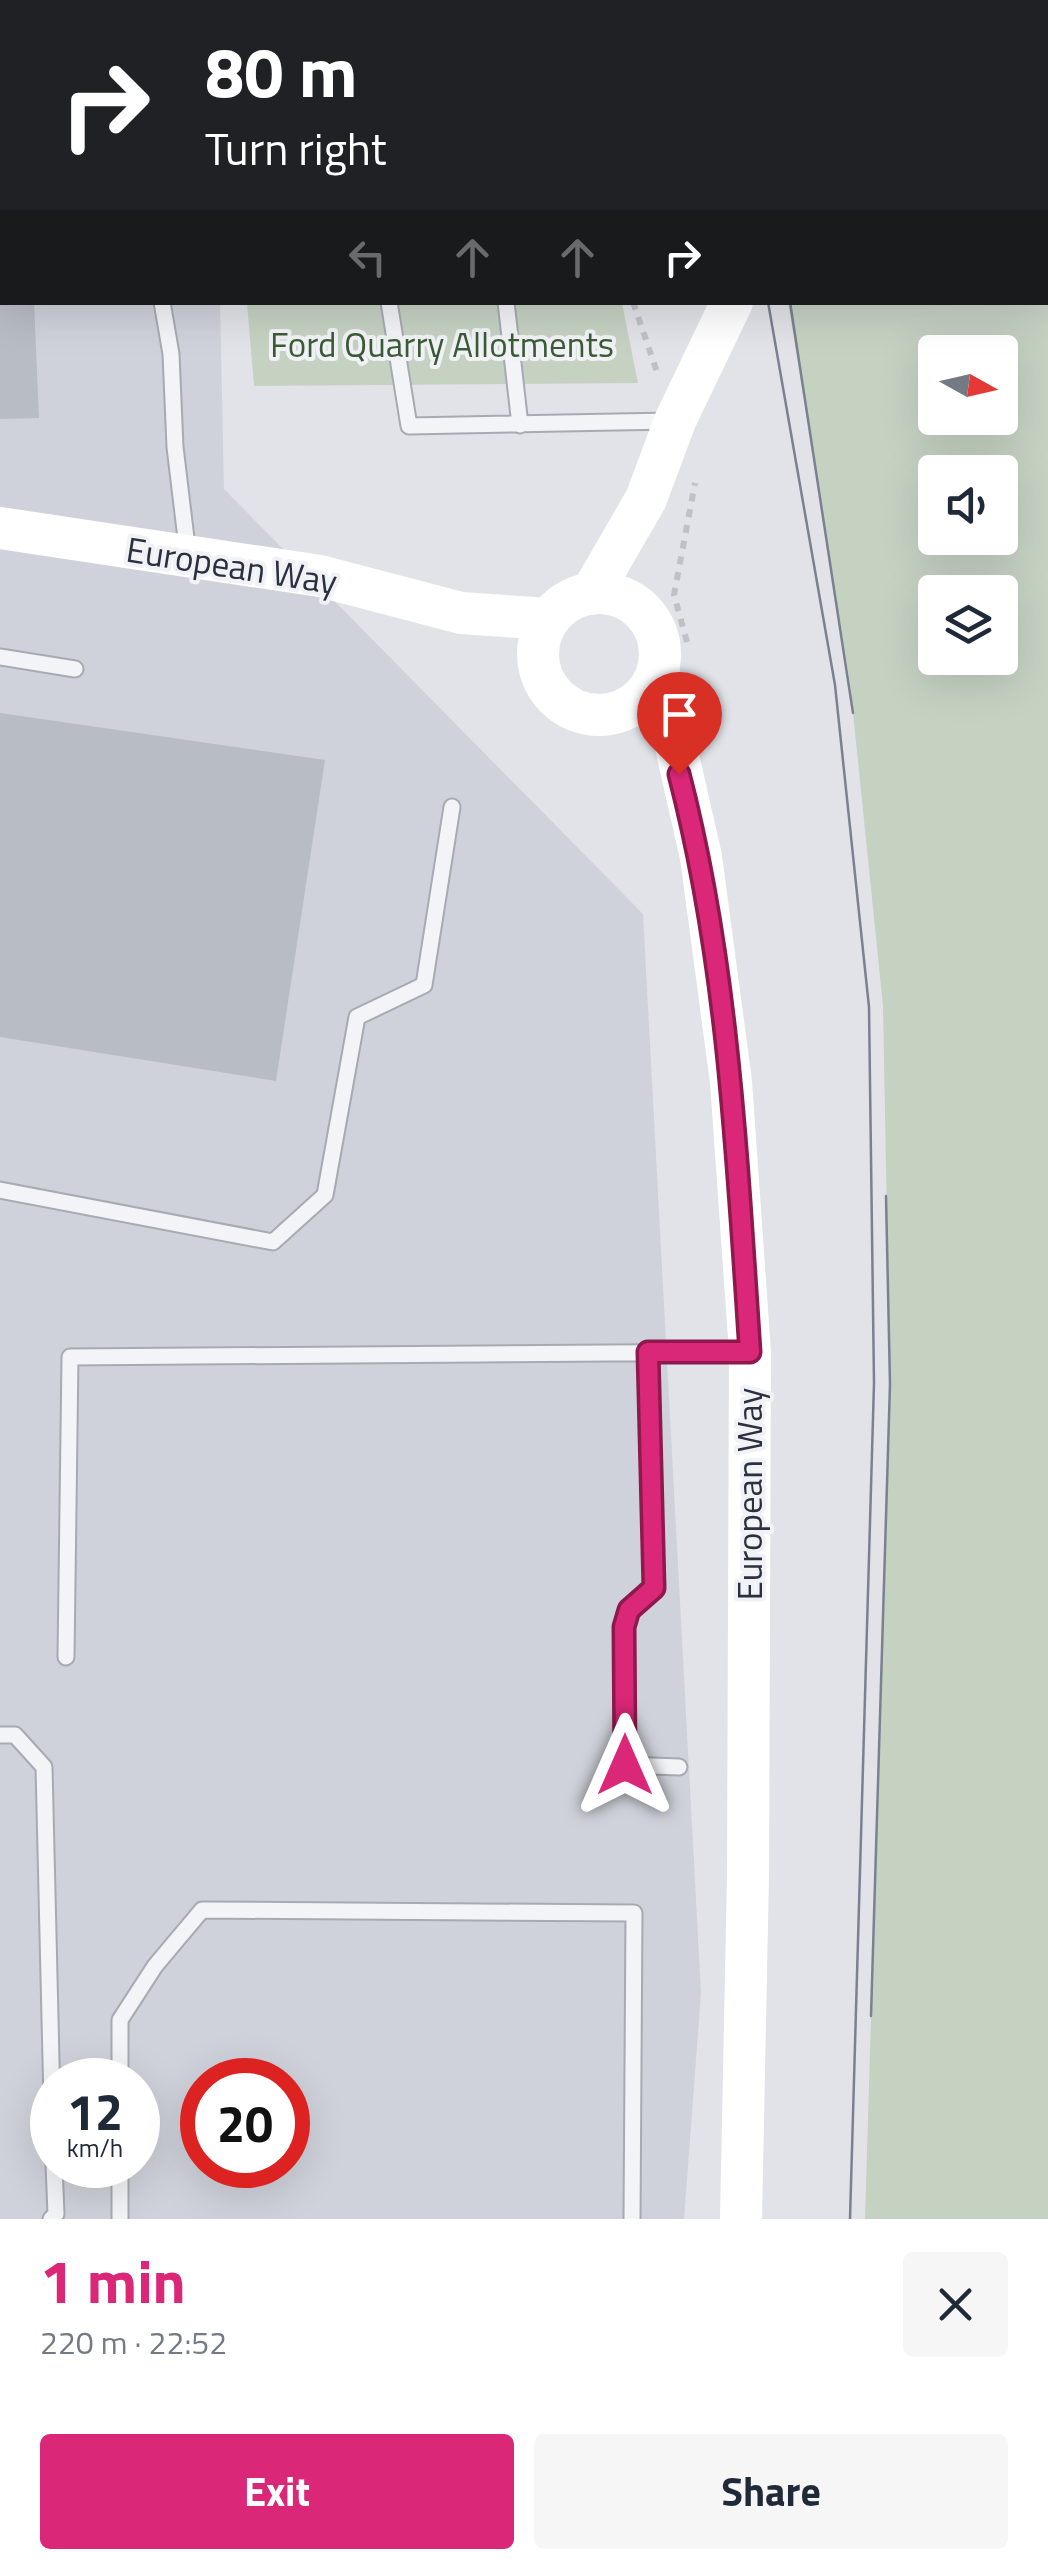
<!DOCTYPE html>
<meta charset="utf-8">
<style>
:root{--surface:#fff;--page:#f6f6f7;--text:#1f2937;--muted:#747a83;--accent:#db2777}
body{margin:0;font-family:"Titillium Web",sans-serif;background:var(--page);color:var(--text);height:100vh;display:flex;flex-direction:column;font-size:38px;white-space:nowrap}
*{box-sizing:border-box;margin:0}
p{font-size:32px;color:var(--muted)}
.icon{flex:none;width:55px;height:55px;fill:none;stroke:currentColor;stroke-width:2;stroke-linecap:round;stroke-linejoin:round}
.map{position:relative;height:2219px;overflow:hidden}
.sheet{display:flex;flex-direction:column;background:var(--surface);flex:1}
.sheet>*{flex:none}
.top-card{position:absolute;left:0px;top:0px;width:1050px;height:305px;box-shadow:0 10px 40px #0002;background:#202124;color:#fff;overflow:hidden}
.needle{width:65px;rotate:98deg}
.buttons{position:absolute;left:918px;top:335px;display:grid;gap:20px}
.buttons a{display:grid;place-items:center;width:100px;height:100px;border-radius:10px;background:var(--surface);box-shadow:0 10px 40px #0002;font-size:50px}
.speed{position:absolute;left:30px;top:2058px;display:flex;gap:20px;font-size:50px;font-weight:700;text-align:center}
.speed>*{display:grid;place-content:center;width:130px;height:130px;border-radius:50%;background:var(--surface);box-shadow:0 10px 40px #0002;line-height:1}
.speed small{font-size:25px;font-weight:400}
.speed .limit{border:15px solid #d22;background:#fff;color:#111}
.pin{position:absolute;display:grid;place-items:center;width:85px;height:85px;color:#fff;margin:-102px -42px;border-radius:50% 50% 50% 0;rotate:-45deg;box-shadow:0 0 10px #0007}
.pin .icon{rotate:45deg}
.me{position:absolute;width:110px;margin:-55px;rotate:0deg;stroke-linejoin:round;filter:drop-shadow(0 0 8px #0008)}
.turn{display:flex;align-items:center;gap:35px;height:210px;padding:0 40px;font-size:45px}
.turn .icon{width:130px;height:130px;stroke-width:2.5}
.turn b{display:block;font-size:70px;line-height:85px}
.lanes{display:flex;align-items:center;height:95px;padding:0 40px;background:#0003;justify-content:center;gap:50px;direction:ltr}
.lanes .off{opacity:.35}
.round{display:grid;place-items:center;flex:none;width:105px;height:105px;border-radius:10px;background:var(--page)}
.summary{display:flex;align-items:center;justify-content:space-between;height:170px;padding:0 40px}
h1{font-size:60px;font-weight:700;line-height:75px;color:var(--accent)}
.action{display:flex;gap:20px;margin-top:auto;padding:20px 40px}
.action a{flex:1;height:115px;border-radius:10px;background:var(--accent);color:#fff;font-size:40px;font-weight:700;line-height:115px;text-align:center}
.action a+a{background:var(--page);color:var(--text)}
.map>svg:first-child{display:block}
.built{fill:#cfd2da;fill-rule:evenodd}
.green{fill:#c5d2c2;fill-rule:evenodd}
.building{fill:#b8bcc5}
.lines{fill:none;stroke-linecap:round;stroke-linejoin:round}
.lane-casing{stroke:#a6aab2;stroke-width:19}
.path{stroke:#bfc1c7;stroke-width:6;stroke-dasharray:8 8;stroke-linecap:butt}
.lane{stroke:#f3f4f7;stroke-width:15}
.secondary{stroke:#fff;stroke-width:42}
.tram{stroke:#7b8191;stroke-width:2.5}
.route-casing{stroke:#8e194d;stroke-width:25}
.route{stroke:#db2777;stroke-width:18}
.labels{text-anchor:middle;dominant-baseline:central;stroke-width:8;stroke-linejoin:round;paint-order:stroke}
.park-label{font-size:35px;fill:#3c5a38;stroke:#f0f2f6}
.street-label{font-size:35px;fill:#2a303f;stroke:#f0f2f6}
</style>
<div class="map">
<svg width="1048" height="2219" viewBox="0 0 1048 2219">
<rect width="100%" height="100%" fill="#e1e3e8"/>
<path class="built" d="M0 0H213L2 2V302L220 303 224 489 643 914 701 1993 684 2219H0ZM52 2080H138V2165H52ZM202 2080H288V2165H202Z"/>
<path class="green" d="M1048 66V2219H865L890 1384 883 1006 850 683 788 303 1048 302ZM935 352H1000V418H935ZM935 472H1000V538H935ZM935 592H1000V658H935Z
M247 303H622L638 383 254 386Z"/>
<path class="building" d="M0 302H34L39 418 0 419Z
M0 713 325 760 276 1081 0 1037Z"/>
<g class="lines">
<defs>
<path id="lane" d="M100 0V2
M321 0V2
M466 0V2
M162 302 171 354 175 447 188 555
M389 302 409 426 671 421
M506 302 520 425
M0 657 75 669
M0 1190 273 1242 325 1195 357 1017 424 985 452 807
M648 1352 654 1588 629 1609 624 1627 625 1765 679 1767
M66 1657 70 1357 746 1352
M0 1735H15L44 1767 52 2102
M120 2080V2020L155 1966 202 1910 634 1913 632 2219
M51 2219 56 2214 54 2165
M120 2219V2165"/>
</defs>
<use href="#lane" class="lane-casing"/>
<path class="path" d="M578 0V2
M633 302 657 372
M687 642 674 595 695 483"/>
<use href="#lane" class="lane"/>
<path class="secondary" d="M909 0 912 2
M1024 0 1027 2
M0 528 320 576 461 613 549 619
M538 654a61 61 0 1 1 122 0a61 61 0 1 1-122 0Z
M591 594 646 499 675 421 732 302
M658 668 701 857 731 1082 750 1352 748 1875 741 2219"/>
<path class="tram" d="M700 0V2
M721 0V2
M768 302 835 685 869 1007 874 1383 850 2219
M790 302 853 713
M871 2016 890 1384 886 1196"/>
</g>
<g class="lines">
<defs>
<path id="route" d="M625 1765 624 1627 629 1610 654 1588 648 1352H750C737 1158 728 962 679 774"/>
</defs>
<use href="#route" class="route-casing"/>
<use href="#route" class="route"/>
</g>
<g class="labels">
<g class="park-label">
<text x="442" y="344">Ford Quarry Allotments</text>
</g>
<g class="street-label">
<text transform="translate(232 565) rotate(9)">European Way</text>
<text transform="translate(749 1494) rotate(-90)">European Way</text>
</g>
</g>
</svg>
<div class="buttons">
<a><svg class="needle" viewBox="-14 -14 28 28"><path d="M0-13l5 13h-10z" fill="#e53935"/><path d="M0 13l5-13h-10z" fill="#747a83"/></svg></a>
<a><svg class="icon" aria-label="sound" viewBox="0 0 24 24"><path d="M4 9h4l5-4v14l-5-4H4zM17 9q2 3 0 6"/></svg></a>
<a><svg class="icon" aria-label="layers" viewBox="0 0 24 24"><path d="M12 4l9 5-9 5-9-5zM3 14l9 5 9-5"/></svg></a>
</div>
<div class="speed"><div>12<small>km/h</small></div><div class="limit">20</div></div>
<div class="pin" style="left:679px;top:774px;background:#d93025"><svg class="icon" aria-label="arrive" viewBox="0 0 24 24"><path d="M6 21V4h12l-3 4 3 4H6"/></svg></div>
<svg class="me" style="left:625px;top:1765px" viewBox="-20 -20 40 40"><path d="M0-17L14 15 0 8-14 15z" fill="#db2777" stroke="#fff" stroke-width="4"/></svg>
<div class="top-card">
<div class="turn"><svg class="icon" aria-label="right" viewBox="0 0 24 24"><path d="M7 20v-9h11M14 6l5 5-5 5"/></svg><div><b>80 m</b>Turn right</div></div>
<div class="lanes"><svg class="icon off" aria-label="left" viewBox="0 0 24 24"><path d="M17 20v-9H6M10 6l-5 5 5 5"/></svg><svg class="icon off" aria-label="ahead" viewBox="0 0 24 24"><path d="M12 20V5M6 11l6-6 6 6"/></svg><svg class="icon off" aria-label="ahead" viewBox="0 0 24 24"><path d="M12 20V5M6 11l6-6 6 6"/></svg><svg class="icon" aria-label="right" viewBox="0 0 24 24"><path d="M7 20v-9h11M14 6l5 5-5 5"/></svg></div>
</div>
</div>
<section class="sheet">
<div class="summary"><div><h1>1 min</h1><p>220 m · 22:52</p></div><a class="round"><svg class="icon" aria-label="close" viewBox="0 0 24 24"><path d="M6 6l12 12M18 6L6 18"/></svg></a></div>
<div class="action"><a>Exit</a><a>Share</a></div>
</section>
